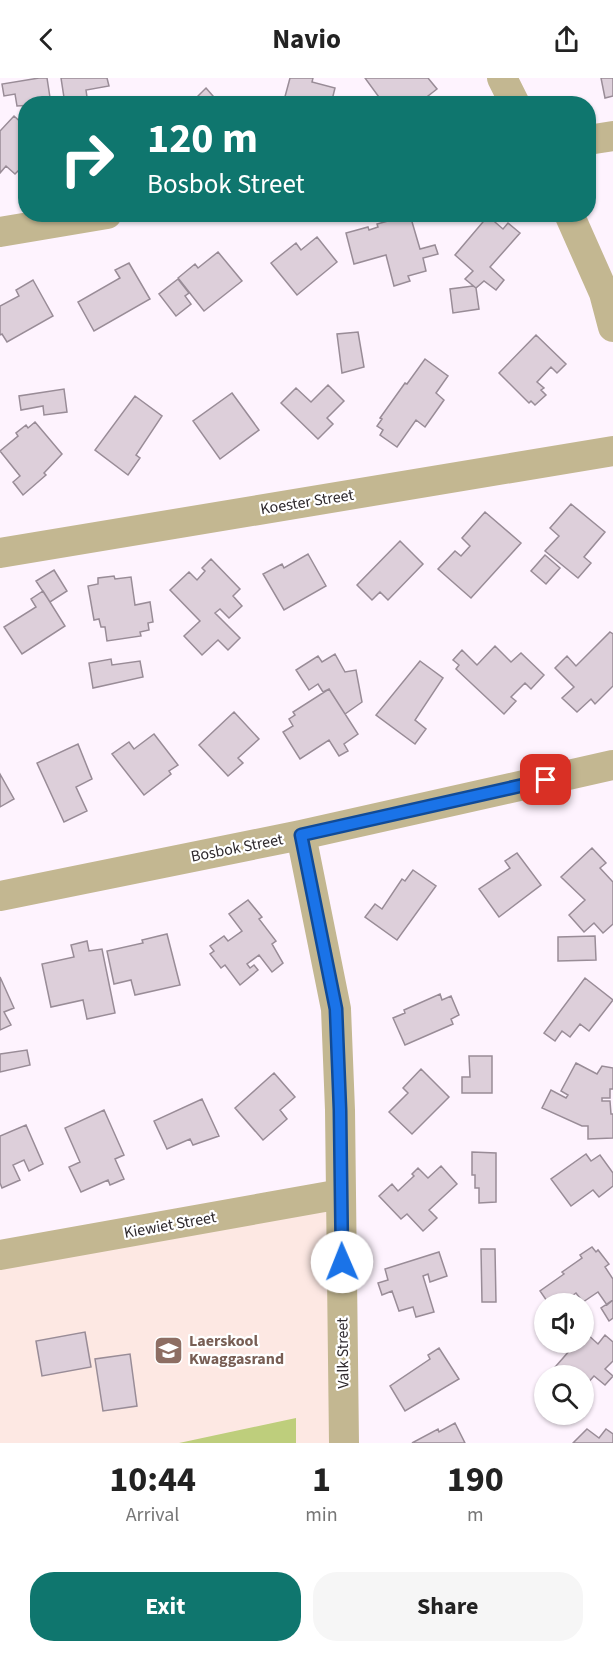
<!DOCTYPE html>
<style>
:root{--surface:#fff;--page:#f6f6f6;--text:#222;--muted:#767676;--accent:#0f766e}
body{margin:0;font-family:"Source Sans 3",sans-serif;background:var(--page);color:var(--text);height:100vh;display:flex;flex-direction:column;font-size:22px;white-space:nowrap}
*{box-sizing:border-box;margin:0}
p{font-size:20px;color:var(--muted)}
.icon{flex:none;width:33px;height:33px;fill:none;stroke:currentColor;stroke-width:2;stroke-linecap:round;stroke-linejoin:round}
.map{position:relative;height:1365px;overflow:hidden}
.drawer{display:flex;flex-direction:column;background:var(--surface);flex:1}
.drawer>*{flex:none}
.hud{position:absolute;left:18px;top:18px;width:578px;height:126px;border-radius:24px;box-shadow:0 2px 4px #0004;background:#0f766e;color:#fff;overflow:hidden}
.tools{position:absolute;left:534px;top:1215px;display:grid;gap:12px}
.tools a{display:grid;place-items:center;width:60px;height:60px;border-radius:50%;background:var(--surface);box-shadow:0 2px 4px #0004;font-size:30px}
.pin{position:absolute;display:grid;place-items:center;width:51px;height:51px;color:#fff;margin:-26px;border-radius:12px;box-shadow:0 3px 9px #0006}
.me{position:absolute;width:66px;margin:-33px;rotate:359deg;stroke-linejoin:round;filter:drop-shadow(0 0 4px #0008)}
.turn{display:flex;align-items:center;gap:21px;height:126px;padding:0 30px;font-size:27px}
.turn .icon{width:78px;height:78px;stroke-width:2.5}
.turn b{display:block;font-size:42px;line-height:51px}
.eta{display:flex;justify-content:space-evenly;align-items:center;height:102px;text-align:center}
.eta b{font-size:36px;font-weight:700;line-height:42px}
.action{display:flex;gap:12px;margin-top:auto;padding:12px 30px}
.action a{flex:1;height:69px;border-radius:24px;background:var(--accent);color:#fff;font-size:24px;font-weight:700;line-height:69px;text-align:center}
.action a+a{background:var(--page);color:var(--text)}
header{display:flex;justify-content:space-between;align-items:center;height:78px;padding:0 30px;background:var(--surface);font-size:27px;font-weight:700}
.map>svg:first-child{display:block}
.education{fill:#fde8e3}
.green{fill:#bece7c}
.building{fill:#ddcfda;stroke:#998c97;stroke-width:1.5}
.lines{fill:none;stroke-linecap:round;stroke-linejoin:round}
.minor{stroke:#c3b791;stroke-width:30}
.route-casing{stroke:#114b97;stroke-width:15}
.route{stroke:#1a73e8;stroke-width:10}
.labels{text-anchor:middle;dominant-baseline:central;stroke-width:4.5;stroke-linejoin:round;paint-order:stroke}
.street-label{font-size:16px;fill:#2e292d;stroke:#fff}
.education-label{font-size:16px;font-weight:bold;fill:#785e54;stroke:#fff;text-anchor:start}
</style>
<header><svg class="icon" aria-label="back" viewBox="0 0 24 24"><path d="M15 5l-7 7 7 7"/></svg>Navio<svg class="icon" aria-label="share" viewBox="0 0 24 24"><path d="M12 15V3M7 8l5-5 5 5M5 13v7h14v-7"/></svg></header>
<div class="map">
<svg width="613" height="1365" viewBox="0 0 613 1365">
<rect width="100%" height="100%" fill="#fef3fe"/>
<path class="education" d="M335 1119 336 1365H0V1179Z"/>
<path class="green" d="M296 1340V1365H179Z"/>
<path class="building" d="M39 0H47L51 26 17 28 15 16 4 18 2 6Z
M61 0H107L109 8 86 12 88 26H65Z
M290 0H313L312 4 335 10 331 26H283Z
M365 0H428L437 11 423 22 426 26H384Z
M601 0H613V18L605 20Z
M206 10 220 26H190Z
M14 38 26 49V85L15 96 6 88 0 95V53Z
M410 137 420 171 435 167 438 176 423 180 426 193 408 198 410 203 394 208 386 177 354 186 346 155 368 149 369 152 378 149 377 146Z
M488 138 503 151 508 145 520 155 490 189 504 202 496 212 484 203 476 210 465 201 473 193 455 177Z
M317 159 337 184 297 217 271 185 296 165 301 172Z
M218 174 242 203 204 233 178 200 195 186 198 190Z
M129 185 150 221 94 253 78 224 120 200 115 192Z
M178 201 189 215 185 218 191 226 176 238 159 216Z
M33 202 53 238 7 264 2 256 0 257V228L19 218 16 212Z
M473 208 476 210 479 231 453 235 450 211Z
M358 254 364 289 342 295 337 256Z
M536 257 566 286 557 295 551 289 537 304 544 310 541 312 546 317 535 327 531 323 529 325 499 295Z
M425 281 448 298 436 315 444 322 425 349 416 342 397 369 380 357 383 352 377 348 382 341 380 340 405 305 407 306Z
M328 307 344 323 327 340 333 346 318 361 281 325 296 310 311 324Z
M64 311 67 334 44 337 43 328 21 332 19 318Z
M232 315 259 352 220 381 193 343Z
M135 318 162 338 136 377 140 380 128 397 95 372Z
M35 344 62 376 44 395 46 397 23 417 13 404 20 398 0 373 18 358 16 355 26 347 28 350Z
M571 426 605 454 584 479 591 485 578 500 545 473 559 458 550 450Z
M485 434 521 465 471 520 438 491 455 473 461 478 470 468 462 460Z
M400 463 423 486 388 522 380 514 372 522 357 507Z
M308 476 326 508 284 532 263 496 282 486 284 490Z
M545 477 560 490 546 506 531 493Z
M211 481 240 511 233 518 242 528 229 540 220 531 215 535 240 560 228 572 218 562 202 577 184 558 200 543 170 512 189 494 197 502 205 493 202 490Z
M54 492 67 513 50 524 36 503Z
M114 498 115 501 131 499 135 527 150 524 153 544 148 545 149 552 140 554 141 558 107 563 105 549H101L99 541 94 542 88 508 98 506V500Z
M43 513 65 548 22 576 4 549 36 529 31 521Z
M610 554 613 556V608L595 626 591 621 577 634 562 620 574 609 555 590 567 578 576 588Z
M495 568 511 584 521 575 544 597 531 611 525 605 511 619 516 623 504 636 456 591 459 587 453 582 462 572 477 587Z
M335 576 345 594 356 592 362 624 345 636 329 611 323 614 318 606 309 612 296 592 318 578 322 584Z
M111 581 112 587 140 583 143 599 93 610 89 585Z
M420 583 443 600 415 642 426 651 415 666 376 637Z
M329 611 358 656 344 666 348 673 339 678 329 662 300 681 283 654 293 648 289 641 295 637 293 634Z
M234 634 259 661 238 680 243 685 228 698 199 667Z
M154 656 178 687 169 693 171 696 144 717 112 676 129 664 134 671Z
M78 666 92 701 76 709 87 733 64 744 37 685Z
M0 696 14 721 0 729Z
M592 770 606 785 600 790 613 804V846L603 855 594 845 584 854 569 837 585 822 561 799Z
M517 775 541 807 499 839 479 811 510 790 505 783Z
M413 792 436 808 397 862 365 839 375 826 382 831 402 801 405 803Z
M248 822 262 839 259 841 276 863 272 866 283 885 272 894 259 877 247 886 250 890 254 887 258 892 240 907 225 887 221 890 210 876 214 873 210 868 224 858 228 863 242 853 229 836Z
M167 856 180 907 135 917 131 902 114 906 107 873 143 865 142 862Z
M595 858 596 882 558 883V859Z
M87 863 89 873 102 871 115 935 87 941 83 922 51 929 42 886 74 879 71 867Z
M0 899 14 930 4 934 11 947 0 952Z
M585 900 613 922 589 953 580 946 570 959 562 953 555 963 544 955Z
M440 916 442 922 451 918 459 937 451 941 453 946 405 967 393 940 405 935 404 932Z
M27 972 30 987 0 994V976Z
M469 978H492V1015H462V999H470Z
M576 985 597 996 602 988 613 990V1011H610V1020H602V1023H610L611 1036H613V1060L588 1061V1048H582L542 1030 551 1012 566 1020 568 1017 561 1013Z
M421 991 449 1019 412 1056 389 1034 408 1015 403 1010Z
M274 995 295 1019 280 1032 287 1041 263 1062 235 1030Z
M202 1021 219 1058 193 1067 190 1061 167 1071 154 1043Z
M104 1032 124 1077 115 1081 124 1101 110 1107 108 1102 81 1114 69 1089 80 1084 65 1050Z
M26 1047 43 1086 29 1093 24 1082 13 1087 20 1102 2 1110 0 1105V1058Z
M472 1074 496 1075V1124L479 1125V1110H475V1097H472Z
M586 1076 591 1083 600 1077 613 1095V1108L599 1119 593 1112 571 1128 551 1101Z
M441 1088 457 1106 429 1132 437 1140 423 1153 407 1136 401 1141 379 1118 392 1106 398 1113 414 1098 412 1096 418 1090 428 1100Z
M592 1169 596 1174 598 1172 609 1186 605 1189 613 1201V1222L607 1227 598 1214 583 1224 576 1215 561 1226H549L540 1213 564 1196 562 1194 582 1180 580 1177Z
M481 1171H495L496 1224H482Z
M439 1174 447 1198 430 1204 428 1196 423 1198 434 1234 416 1239 413 1229 399 1233 392 1213 382 1217 378 1205 388 1202 385 1191Z
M613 1222V1240L609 1243 601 1230Z
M85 1254 91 1289 42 1298 36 1263Z
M586 1255 598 1266 605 1257 613 1264V1283L605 1291 613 1298 605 1307 594 1298 584 1309V1298H554L550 1295 577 1264H584Z
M439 1270 459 1301 405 1333 390 1308 430 1281 428 1277Z
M130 1276 137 1328 103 1333 95 1281Z
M455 1345 465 1365H412L438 1351 439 1354Z
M587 1351 599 1360 606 1351 613 1356V1365H573Z"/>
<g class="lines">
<path class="minor" d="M502 0 515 26
M588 62 613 58
M569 136 604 215 613 249
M0 154 107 136
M0 475 613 373
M301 757 336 931 340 1032 344 1365
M0 818 301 757 613 687
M0 1177 341 1116"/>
</g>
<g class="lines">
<defs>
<path id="route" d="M342 1184 340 1032 336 931 301 757 546 702"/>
</defs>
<use href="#route" class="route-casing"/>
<use href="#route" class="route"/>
</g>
<defs>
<symbol id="school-square" viewBox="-11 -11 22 22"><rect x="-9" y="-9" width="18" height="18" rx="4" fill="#8d6e63" stroke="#fff"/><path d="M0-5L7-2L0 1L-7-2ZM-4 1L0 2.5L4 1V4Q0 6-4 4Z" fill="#fff"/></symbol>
</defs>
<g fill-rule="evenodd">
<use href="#school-square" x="152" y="1256" width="33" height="33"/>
</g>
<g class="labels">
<g class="street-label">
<text transform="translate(307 424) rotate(-9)">Koester Street</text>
<text transform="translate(237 770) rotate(-11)">Bosbok Street</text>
<text transform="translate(170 1147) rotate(-10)">Kiewiet Street</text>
<text transform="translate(343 1275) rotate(-91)">Valk Street</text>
</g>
<g class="education-label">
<text x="189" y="1263">Laerskool<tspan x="189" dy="18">Kwaggasrand</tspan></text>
</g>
</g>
</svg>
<div class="tools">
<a><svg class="icon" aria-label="sound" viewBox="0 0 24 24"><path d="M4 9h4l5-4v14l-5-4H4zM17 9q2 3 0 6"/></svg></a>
<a><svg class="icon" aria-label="search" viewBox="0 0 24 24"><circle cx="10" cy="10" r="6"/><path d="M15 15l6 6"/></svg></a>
</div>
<div class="pin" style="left:546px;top:702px;background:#d93025"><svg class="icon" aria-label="arrive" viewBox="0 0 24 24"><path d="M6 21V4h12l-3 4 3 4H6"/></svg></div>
<svg class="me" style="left:342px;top:1184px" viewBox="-20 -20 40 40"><circle r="19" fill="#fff"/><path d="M0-13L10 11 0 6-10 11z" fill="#1a73e8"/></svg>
<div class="hud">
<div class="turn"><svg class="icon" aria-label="right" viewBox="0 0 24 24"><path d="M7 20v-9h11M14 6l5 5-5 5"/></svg><div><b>120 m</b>Bosbok Street</div></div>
</div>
</div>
<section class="drawer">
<div class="eta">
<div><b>10:44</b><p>Arrival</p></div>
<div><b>1</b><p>min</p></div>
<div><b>190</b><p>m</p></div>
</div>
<div class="action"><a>Exit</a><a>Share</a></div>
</section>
